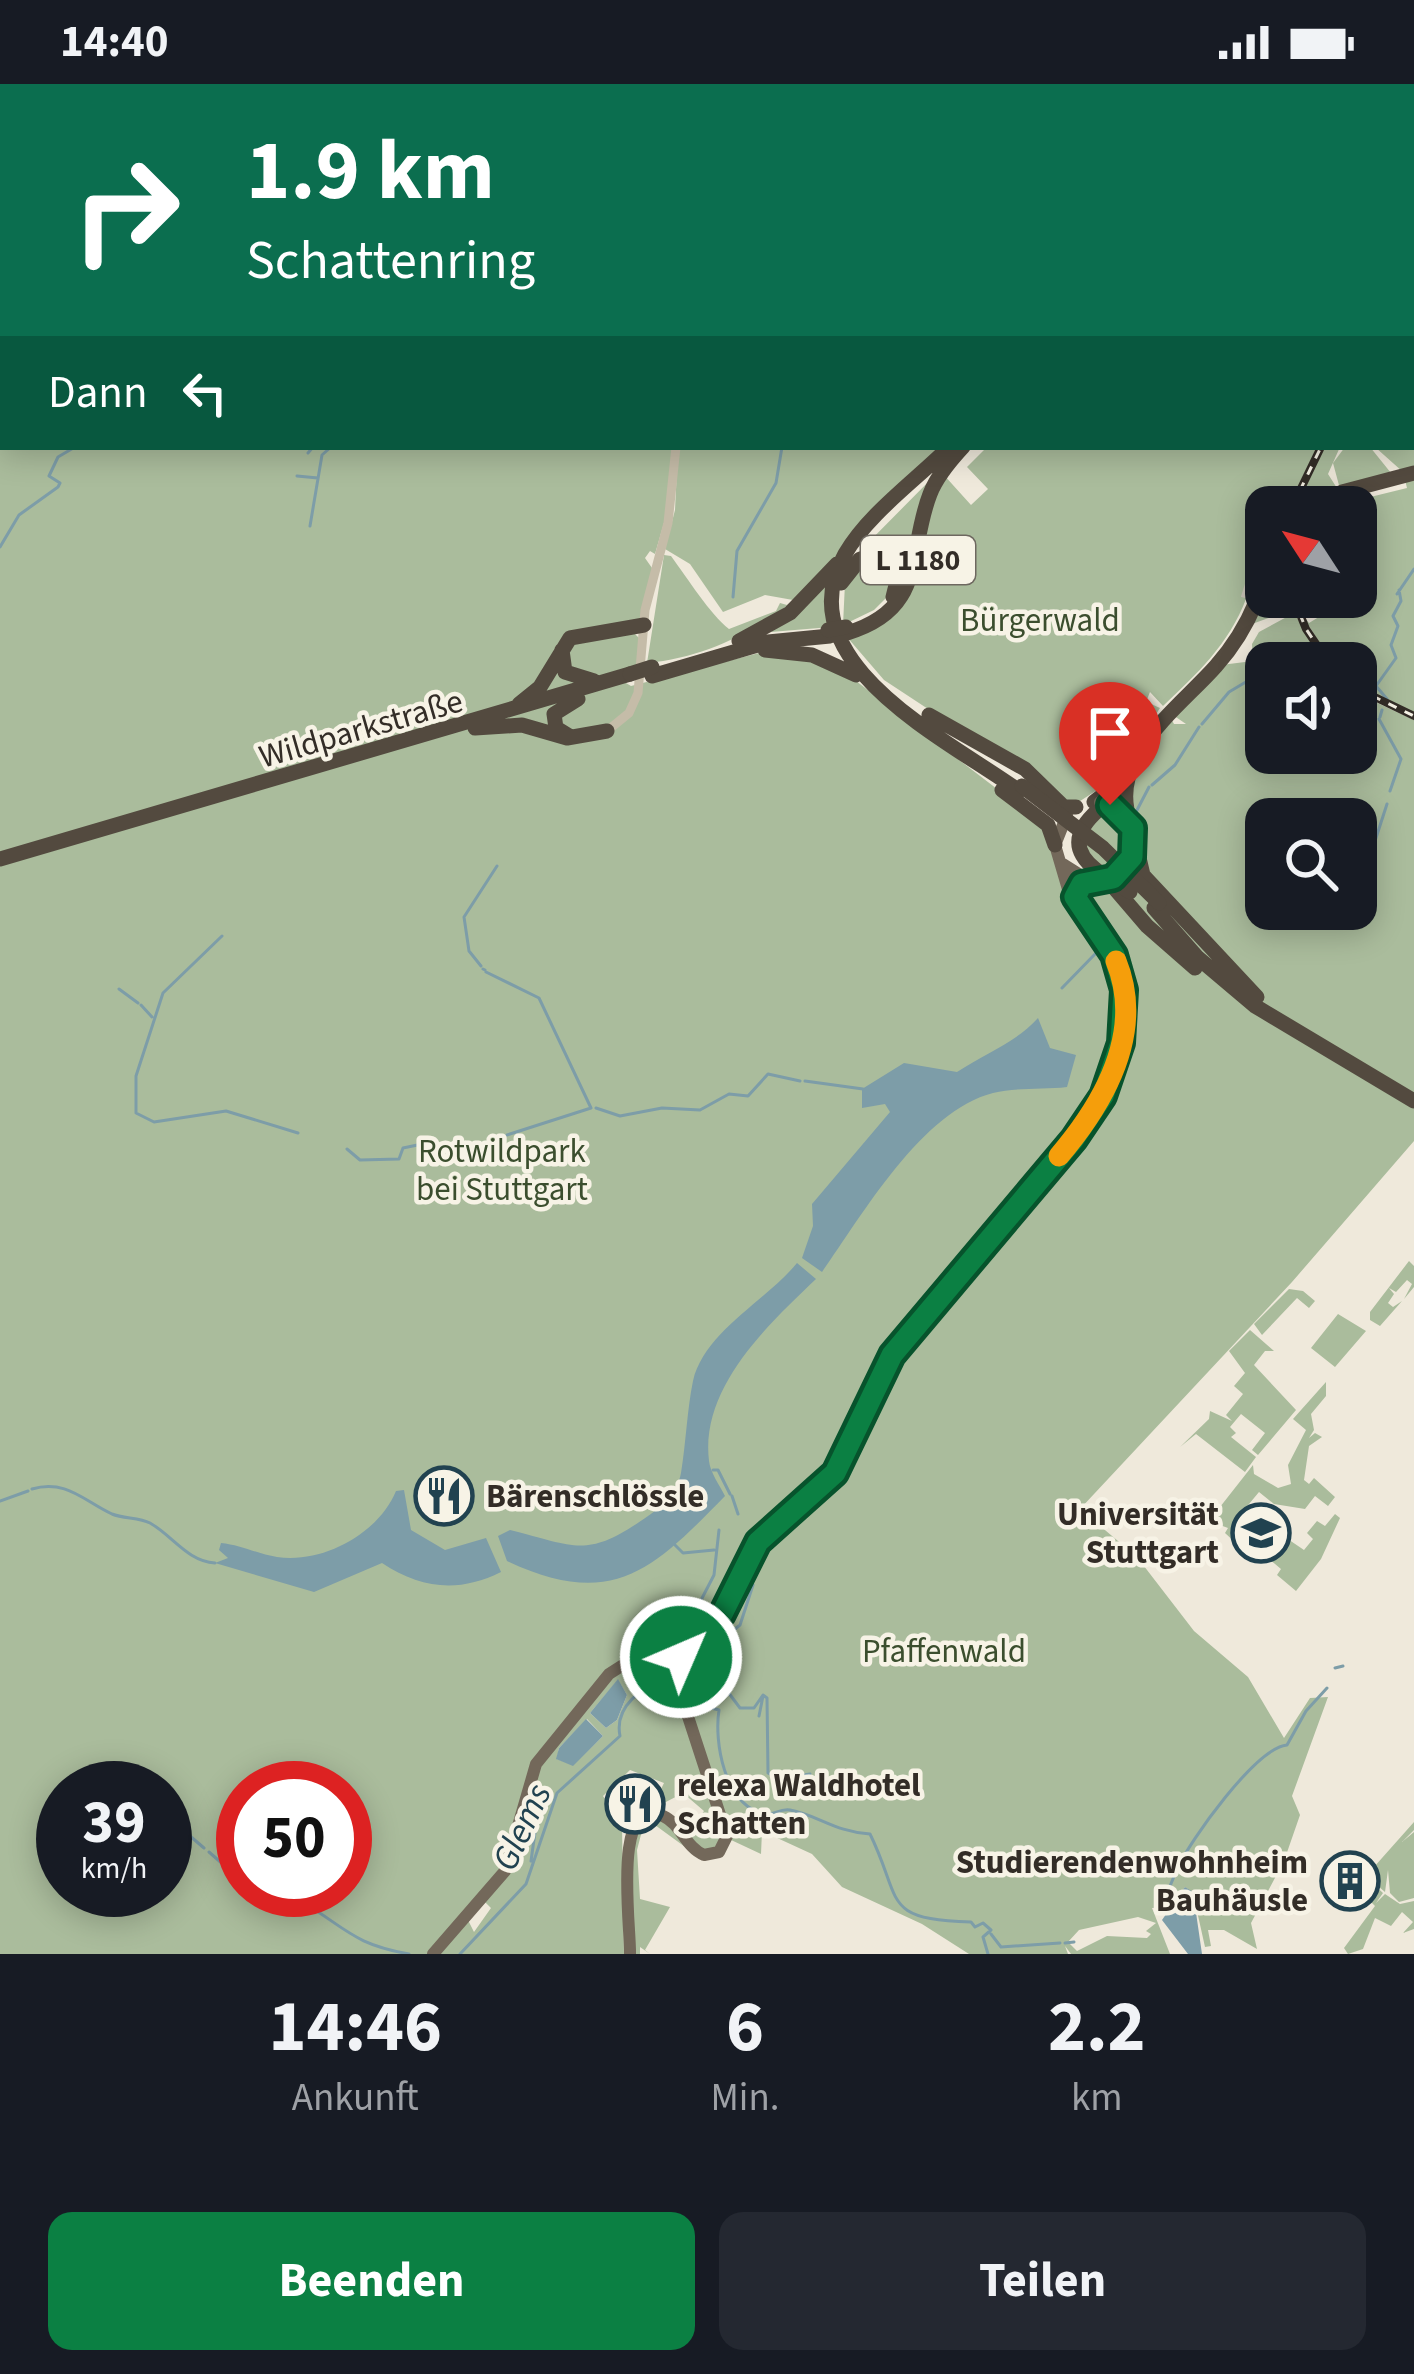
<!DOCTYPE html>
<html lang="de">
<meta charset="utf-8">
<style>
:root{--surface:#171b24;--page:#242831;--text:#f1f3f6;--muted:#9ea1a6;--accent:#0b8043}
body{margin:0;font-family:"Source Sans 3",sans-serif;background:var(--page);color:var(--text);height:100vh;display:flex;flex-direction:column;font-size:45px;white-space:nowrap}
*{box-sizing:border-box;margin:0}
p{font-size:39px;color:var(--muted)}
.icon{flex:none;width:66px;height:66px;fill:none;stroke:currentColor;stroke-width:2;stroke-linecap:round;stroke-linejoin:round}
.map{position:relative;height:1870px;overflow:hidden}
.side{display:flex;flex-direction:column;background:var(--surface);flex:1}
.side>*{flex:none}
.banner{position:absolute;left:0px;top:0px;width:1416px;height:366px;box-shadow:0 6px 30px #0003;background:#0b6e4f;color:#fff;overflow:hidden}
.needle{width:78px;rotate:306deg}
.buttons{position:absolute;left:1245px;top:402px;display:grid;gap:24px}
.buttons a{display:grid;place-items:center;width:132px;height:132px;border-radius:24px;background:var(--surface);box-shadow:0 6px 30px #0003;font-size:60px}
.speed{position:absolute;left:36px;top:1677px;display:flex;gap:24px;font-size:60px;font-weight:700;text-align:center}
.speed>*{display:grid;place-content:center;width:156px;height:156px;border-radius:50%;background:var(--surface);box-shadow:0 6px 30px #0003;line-height:1}
.speed small{font-size:30px;font-weight:400}
.speed .limit{border:18px solid #d22;background:#fff;color:#111}
.pin{position:absolute;display:grid;place-items:center;width:102px;height:102px;color:#fff;margin:-123px -51px;border-radius:50% 50% 50% 0;rotate:-45deg;box-shadow:0 0 12px #0007}
.pin .icon{rotate:45deg}
.me{position:absolute;width:132px;margin:-66px;rotate:45deg;stroke-linejoin:round;filter:drop-shadow(0 0 9px #0008)}
.turn{display:flex;align-items:center;gap:42px;height:252px;padding:0 48px;font-size:54px}
.turn .icon{width:156px;height:156px;stroke-width:2.5}
.turn b{display:block;font-size:84px;line-height:102px}
.then{display:flex;align-items:center;height:114px;padding:0 48px;background:#0003;gap:24px;font-size:45px}
.eta{display:flex;justify-content:space-evenly;align-items:center;height:204px;text-align:center}
.eta b{font-size:72px;font-weight:700;line-height:84px}
.action{display:flex;gap:24px;margin-top:auto;padding:24px 48px}
.action a{flex:1;height:138px;border-radius:24px;background:var(--accent);color:#fff;font-size:48px;font-weight:700;line-height:138px;text-align:center}
.action a+a{background:var(--page);color:var(--text)}
.status{display:flex;justify-content:space-between;align-items:center;height:84px;padding:0 60px;background:var(--surface);direction:ltr}
.status svg{height:33px;fill:currentColor}
.map>svg:first-child{display:block}
.green{fill:#aabc9c;fill-rule:evenodd}
.water{fill:#7d9da8}
.lines{fill:none;stroke-linecap:round;stroke-linejoin:round}
.stream{stroke:#7d9da8;stroke-width:3}
.highway-tunnel{stroke:#c9c3b7;stroke-width:15;stroke-dasharray:15 8;stroke-linecap:butt}
.minor{stroke:#c5bca8;stroke-width:9}
.major{stroke:#73685a;stroke-width:12}
.highway{stroke:#534a3f;stroke-width:15}
.rail-casing{stroke:#332d27;stroke-width:8}
.rail{stroke:#f7f3e6;stroke-width:3;stroke-dasharray:9;stroke-linecap:butt}
.major-bridge{stroke:#73685a;stroke-width:12}
.highway-bridge{stroke:#534a3f;stroke-width:15}
.route-casing{stroke:#07532c;stroke-width:30}
.route{stroke:#0b8043;stroke-width:21}
.slow{stroke:#f59e0b;stroke-width:21}
.labels{text-anchor:middle;dominant-baseline:central;stroke-width:9;stroke-linejoin:round;paint-order:stroke}
.shield{fill:#f7f3e6;stroke:#6e6860;stroke-width:3}
.shield-label{font-size:30px;font-weight:bold;fill:#332d27}
.park-label{font-size:33px;fill:#3b4e2e;stroke:#f7f3e6}
.street-label{font-size:33px;fill:#332d27;stroke:#f7f3e6}
.poi-label{font-size:33px;font-weight:bold;fill:#332d27;stroke:#f7f3e6;text-anchor:start}
.water-label{font-size:36px;font-style:italic;fill:#214250;stroke:#f7f3e6}
</style>
<div class="status"><b>14:40</b><svg viewBox="0 0 49 12"><path d="M0 12V9h3v3zM5 12V6h3v6zM10 12V3h3v9zM15 12V0h3v12zM26 1h20v11H26zM47 4h2v5h-2z"/></svg></div>
<div class="map">
<svg width="1414" height="1870" viewBox="0 0 1414 1870">
<rect width="100%" height="100%" fill="#efe9db"/>
<path class="green" d="M862 0H1167L1174 3H860Z
M0 204 3 363H672L668 425 655 470 650 467 645 474 652 484 641 536 604 542 632 547 639 554V583L620 589 621 596 631 602 763 568 798 570 843 587 1044 741 1070 816 1090 846 1095 843 1077 816 1080 804 1111 801 1144 785 1140 750 1127 715 1146 664 1169 631 1174 640H1186L1170 629 1221 581 1253 577 1252 560 1259 548 1294 529 1324 579H1266V669H1356V609L1414 636V1057L1292 1198 1080 1425 1137 1473 1194 1547 1248 1593 1284 1654 1310 1614 1328 1613 1292 1712 1300 1731 1284 1777 1251 1839 1257 1865 1224 1846H1208L1211 1862 1205 1863 1193 1809 1185 1803 1173 1823 1152 1824 1170 1870H1071L1065 1862 1068 1870H969L922 1840 842 1803 812 1770 762 1747 761 1770 729 1755 727 1735 686 1618 681 1579 675 1577C667 1624 737 1713 722 1762L708 1769 693 1763 681 1746 692 1744 704 1727 683 1709 664 1719 658 1711 664 1699 630 1686 603 1712 622 1740 624 1870H436L467 1834 474 1848 491 1824 484 1817C521 1785 516 1741 531 1698 545 1659 610 1586 649 1571L648 1565 602 1595 531 1684 501 1790 427 1870H0ZM1266 735H1356V825H1266ZM618 1596 627 1611 617 1636 606 1644 590 1629ZM587 1635 603 1652 573 1681 557 1675 559 1664ZM63 1704H165V1806H63ZM243 1704H345V1806H243ZM1138 1833 1156 1839 1146 1847 1151 1850 1147 1854 1107 1852 1077 1867 1068 1858 1079 1846Z
M1414 297V630L1356 602V579H1332L1299 526 1309 539 1327 528 1320 513H1356V487L1371 473 1375 456 1350 418 1407 404 1403 388 1375 363H1413Z
M678 363H944C860 454 780 566 647 579L664 471 671 472C688 495 710 530 729 545L776 527 780 519 787 521 793 516 765 511 723 528 690 480 665 465 675 426Z
M987 363H1317L1288 423H1266V513H1289L1293 525 1252 540 1246 515C1229 560 1197 590 1163 622L1150 608 1132 653 1149 619 1160 624 1114 695 1074 721 884 596 847 553 891 528 943 390 971 421 988 405 967 383Z
M1324 363H1340L1328 390 1349 423H1294Z
M1345 363H1370L1391 389 1340 405 1333 379Z
M944 382 918 465 886 523 897 479 853 474Z
M867 473 892 480 894 506 874 526 843 541 845 499Z
M837 484 831 543 771 548Z
M1113 725C1133 743 1140 771 1111 791L1082 765 1093 733Z
M1409 1177 1414 1182V1203L1404 1215 1412 1200 1407 1196 1396 1208 1389 1204 1394 1210 1388 1219 1393 1223 1402 1217 1380 1242 1370 1236V1228Z
M1289 1205 1303 1207 1315 1217 1309 1224 1297 1214 1262 1251 1254 1240Z
M1338 1230 1366 1247 1335 1283 1311 1264Z
M1250 1246 1274 1267H1265L1254 1281 1296 1326 1258 1371 1252 1366 1265 1349 1241 1330 1230 1343 1236 1349 1231 1353 1256 1373 1245 1388 1196 1350 1180 1363 1209 1335 1210 1327 1232 1337 1226 1331 1243 1310 1234 1302 1245 1289 1229 1267Z
M1326 1298V1312L1311 1330 1314 1346 1309 1354 1315 1349 1322 1353 1309 1362 1304 1396 1309 1400 1314 1394 1335 1413 1328 1422 1315 1412 1305 1425 1274 1420 1259 1408 1234 1438 1248 1459 1238 1461 1225 1449 1228 1444 1209 1437 1253 1381 1254 1390 1278 1404 1291 1400 1288 1381 1306 1346 1293 1335Z
M1335 1430 1340 1434 1321 1475 1296 1507 1277 1491 1281 1485 1254 1462 1270 1443 1304 1466 1313 1455 1307 1449 1317 1437 1325 1442Z
M660 1733 692 1768 655 1741 643 1743 637 1766 640 1815 670 1823 645 1866 650 1870 640 1863V1870H633L629 1759 636 1739Z
M1414 1738V1746L1402 1758 1414 1748V1814L1399 1818 1390 1809 1388 1786 1385 1808 1366 1792Z
M1371 1798 1383 1809 1376 1819 1385 1810 1400 1820 1414 1817V1845L1403 1849 1413 1838 1402 1828 1391 1842 1375 1834 1363 1865 1348 1870 1344 1864 1375 1822 1371 1818 1374 1808 1365 1805Z"/>
<path class="water" d="M1038 934 1050 964 1076 971 1067 1003C1043 1006 1016 1003 993 1009 922 1027 863 1130 822 1188L802 1174 813 1142 812 1120 890 1028 885 1020 862 1024V1005L904 979 957 988C987 968 1014 960 1038 934Z
M797 1179 816 1195C769 1240 700 1303 709 1377 710 1388 720 1402 725 1412 652 1487 612 1526 507 1477L498 1452 510 1446C578 1463 587 1475 648 1432 664 1421 677 1409 681 1389 686 1359 687 1326 693 1297 704 1248 767 1216 797 1179Z
M404 1406 411 1446 445 1466 486 1454 501 1488C459 1509 421 1505 382 1479L314 1508 215 1479 228 1474 219 1466 221 1459C241 1461 258 1470 277 1473 323 1480 379 1449 396 1407Z
M618 1595 627 1611 617 1636 606 1644 590 1629Z
M586 1635 603 1652 573 1682 556 1675 559 1664Z
M1185 1803 1193 1808 1202 1870H1188L1162 1836Z"/>
<g class="lines">
<path class="stream" d="M759 0V3
M241 3 244 0
M345 3 346 0
M1348 3 1351 0
M308 369 313 363
M297 392 318 394
M310 442 322 371 331 363
M0 463 19 431 58 403 60 399 49 392 58 373 75 363
M1397 510 1414 485
M733 513 737 467 776 399 782 363
M1280 579 1285 574
M1387 615 1376 602 1396 574 1391 561 1398 542 1393 532 1401 517 1399 506
M1380 633 1382 626
M1379 635 1401 675 1390 707
M1202 640 1229 608 1266 586
M1152 701 1175 681 1199 643
M1136 728 1149 703
M1375 784 1374 760 1387 720
M222 852 163 909 136 992V1029L154 1038 226 1027 298 1049
M481 882 469 867 464 833 497 782
M483 885 485 886
M486 888 539 914 591 1024
M1062 904 1097 868
M119 905 138 919
M141 921 152 933
M805 997 863 1005
M596 1024 620 1032 662 1024 700 1026 729 1010 748 1012 768 990 800 997
M507 1051 591 1024
M347 1065 360 1076 399 1075 403 1064 432 1058
M713 1386H718L730 1410
M32 1405C66 1395 84 1417 112 1430 124 1435 139 1433 150 1439 173 1452 187 1477 215 1479
M732 1412 738 1430
M0 1417 28 1407
M675 1461 683 1469 714 1466
M683 1551 714 1491 719 1446
M718 1574 726 1552 740 1541 753 1501
M718 1577 719 1596 740 1624H754L763 1611 767 1614 768 1689 779 1695 810 1690
M1335 1584 1343 1582
M665 1595 676 1610
M686 1610 696 1620 719 1626C714 1658 724 1719 763 1730 773 1733 779 1724 790 1726 818 1731 835 1748 870 1750 903 1817 880 1835 971 1838L975 1843 983 1839 991 1846 983 1853 988 1870
M759 1632 763 1612
M147 1687 148 1704
M169 1734 204 1764
M209 1768 233 1789
M531 1777 537 1734
M1176 1787C1190 1756 1256 1664 1287 1661L1306 1627 1327 1604
M238 1794 240 1796
M254 1806 273 1820H306C349 1847 355 1860 409 1870
M1168 1828 1163 1819 1175 1790
M991 1850 1001 1863 1060 1859
M1065 1859 1074 1858
M460 1870 526 1800 557 1709 620 1652C614 1622 642 1603 668 1594L671 1587"/>
<path class="highway-tunnel" d="M1301 423 1342 408
M1248 515 1266 459
M1256 518 1266 494"/>
<path class="minor" d="M619 0 620 3
M607 647 629 629 638 609 645 526 668 439 676 363"/>
<path class="major" d="M1176 0 1183 3
M1218 3V0
M1063 780 1090 797 1115 793
M686 1563 725 1526 761 1454 830 1396 892 1271 1074 1055 1103 1012 1121 959 1125 911 1114 871 1070 812 1055 761 1067 731
M433 1870 505 1787 536 1680 609 1590 637 1572 671 1562
M630 1870C631 1844 611 1708 663 1732 681 1740 685 1763 704 1771L719 1768 727 1752 680 1608 676 1572"/>
<path class="highway" d="M949 363C916 396 868 430 845 470 783 578 949 656 1019 707
M1342 408 1414 389
M841 499 860 475 880 471 899 489 893 513
M847 549C927 525 907 469 930 410 937 392 950 377 963 363
M739 557 790 529 837 480
M562 566 565 588 594 597
M765 566 812 571 856 591
M652 592 768 558 830 552
M519 620 540 603 570 554 644 541
M929 631 1025 685 1064 723H1076
M475 644 522 641 567 654 607 647
M569 652 556 644 554 630 578 615
M1002 706 1048 741 1055 761
M1094 718 1111 705 1144 647
M1131 739C1105 675 1179 624 1216 582 1233 563 1246 542 1256 518
M1136 761 1143 791 1257 913
M0 775 630 590
M1096 786C1063 760 1083 737 1109 717
M1111 800 1147 842 1195 884
M1154 824 1197 873 1255 922 1414 1017"/>
<defs>
<path id="rail" d="M1413 295 1414 294
M1292 423 1321 363
M1293 513 1306 545 1329 579
M1356 604 1414 632"/>
</defs>
<use href="#rail" class="rail-casing"/>
<use href="#rail" class="rail"/>
<path class="major-bridge" d="M1100 718 1114 723"/>
<path class="highway-bridge" d="M828 546 846 543
M630 590 652 583
M1022 702 1103 764 1159 819
M1096 786 1130 808"/>
</g>
<g class="lines">
<defs>
<path id="route" d="M681 1573 722 1530 758 1458 835 1389 892 1271 1074 1055 1103 1012 1121 959 1124 906 1114 871 1075 813 1082 800 1113 794 1132 773 1133 744 1110 721"/>
</defs>
<use href="#route" class="route-casing"/>
<use href="#route" class="route"/>
<path class="slow" d="M1059 1072C1104 1019 1145 948 1116 877"/>
</g>
<defs>
<symbol id="restaurant-ring" viewBox="-11 -11 22 22"><circle r="9.5" fill="#f7f3e6" stroke="#214250" stroke-width="1.5"/><path d="M-5-6h1v4h1v-4h1v4h1v-4h1v5L-1.5 .5V6h-2V.5L-5-1ZM5-6V6H3V1.5H1.5Q1.5-4 5-6Z" fill="#214250"/></symbol>
<symbol id="university-ring" viewBox="-11 -11 22 22"><circle r="9.5" fill="#f7f3e6" stroke="#214250" stroke-width="1.5"/><path d="M0-5L7-2L0 1L-7-2ZM-4 1L0 2.5L4 1V4Q0 6-4 4Z" fill="#214250"/></symbol>
<symbol id="building-ring" viewBox="-11 -11 22 22"><circle r="9.5" fill="#f7f3e6" stroke="#214250" stroke-width="1.5"/><path d="M-4-6H4V6H1V3H-1V6H-4ZM-2.5-4.3h1.7v1.8h-1.7ZM.8-4.3h1.7v1.8H.8ZM-2.5-1h1.7V.8h-1.7ZM.8-1h1.7V.8H.8Z" fill="#214250"/></symbol>
</defs>
<g fill-rule="evenodd">
<use href="#restaurant-ring" x="411" y="1379" width="66" height="66"/>
<use href="#university-ring" x="1228" y="1416" width="66" height="66"/>
<use href="#restaurant-ring" x="602" y="1687" width="66" height="66"/>
<use href="#building-ring" x="1317" y="1764" width="66" height="66"/>
</g>
<g class="labels">
<rect class="shield" x="861" y="452" width="114" height="48" rx="9"/>
<g class="shield-label">
<text x="918" y="476">L 1180</text>
</g>
<g class="park-label">
<text x="1040" y="536">Bürgerwald</text>
<text x="502" y="1067">Rotwildpark<tspan x="502" dy="38">bei Stuttgart</tspan></text>
<text x="944" y="1567">Pfaffenwald</text>
</g>
<g class="street-label">
<text transform="translate(361 645) rotate(-16)">Wildparkstraße</text>
</g>
<g class="poi-label">
<text x="486" y="1412">Bärenschlössle</text>
<text x="1219" y="1430" text-anchor="end">Universität<tspan x="1219" dy="38">Stuttgart</tspan></text>
<text x="677" y="1701">relexa Waldhotel<tspan x="677" dy="38">Schatten</tspan></text>
<text x="1308" y="1778" text-anchor="end">Studierendenwohnheim<tspan x="1308" dy="38">Bauhäusle</tspan></text>
</g>
<g class="water-label">
<text transform="translate(522 1743) rotate(-65)">Glems</text>
</g>
</g>
</svg>
<div class="buttons">
<a><svg class="needle" viewBox="-14 -14 28 28"><path d="M0-13l5 13h-10z" fill="#e53935"/><path d="M0 13l5-13h-10z" fill="#9ea1a6"/></svg></a>
<a><svg class="icon" aria-label="sound" viewBox="0 0 24 24"><path d="M4 9h4l5-4v14l-5-4H4zM17 9q2 3 0 6"/></svg></a>
<a><svg class="icon" aria-label="search" viewBox="0 0 24 24"><circle cx="10" cy="10" r="6"/><path d="M15 15l6 6"/></svg></a>
</div>
<div class="speed"><div>39<small>km/h</small></div><div class="limit">50</div></div>
<div class="pin" style="left:1110px;top:721px;background:#d93025"><svg class="icon" aria-label="arrive" viewBox="0 0 24 24"><path d="M6 21V4h12l-3 4 3 4H6"/></svg></div>
<svg class="me" style="left:681px;top:1573px" viewBox="-20 -20 40 40"><circle r="17" fill="#0b8043" stroke="#fff" stroke-width="3"/><path d="M0-11L8 9 0 5-8 9z" fill="#fff"/></svg>
<div class="banner">
<div class="turn"><svg class="icon" aria-label="right" viewBox="0 0 24 24"><path d="M7 20v-9h11M14 6l5 5-5 5"/></svg><div><b>1.9 km</b>Schattenring</div></div>
<div class="then">Dann<svg class="icon" aria-label="left" viewBox="0 0 24 24"><path d="M17 20v-9H6M10 6l-5 5 5 5"/></svg></div>
</div>
</div>
<section class="side">
<div class="eta">
<div><b>14:46</b><p>Ankunft</p></div>
<div><b>6</b><p>Min.</p></div>
<div><b>2.2</b><p>km</p></div>
</div>
<div class="action"><a>Beenden</a><a>Teilen</a></div>
</section>
